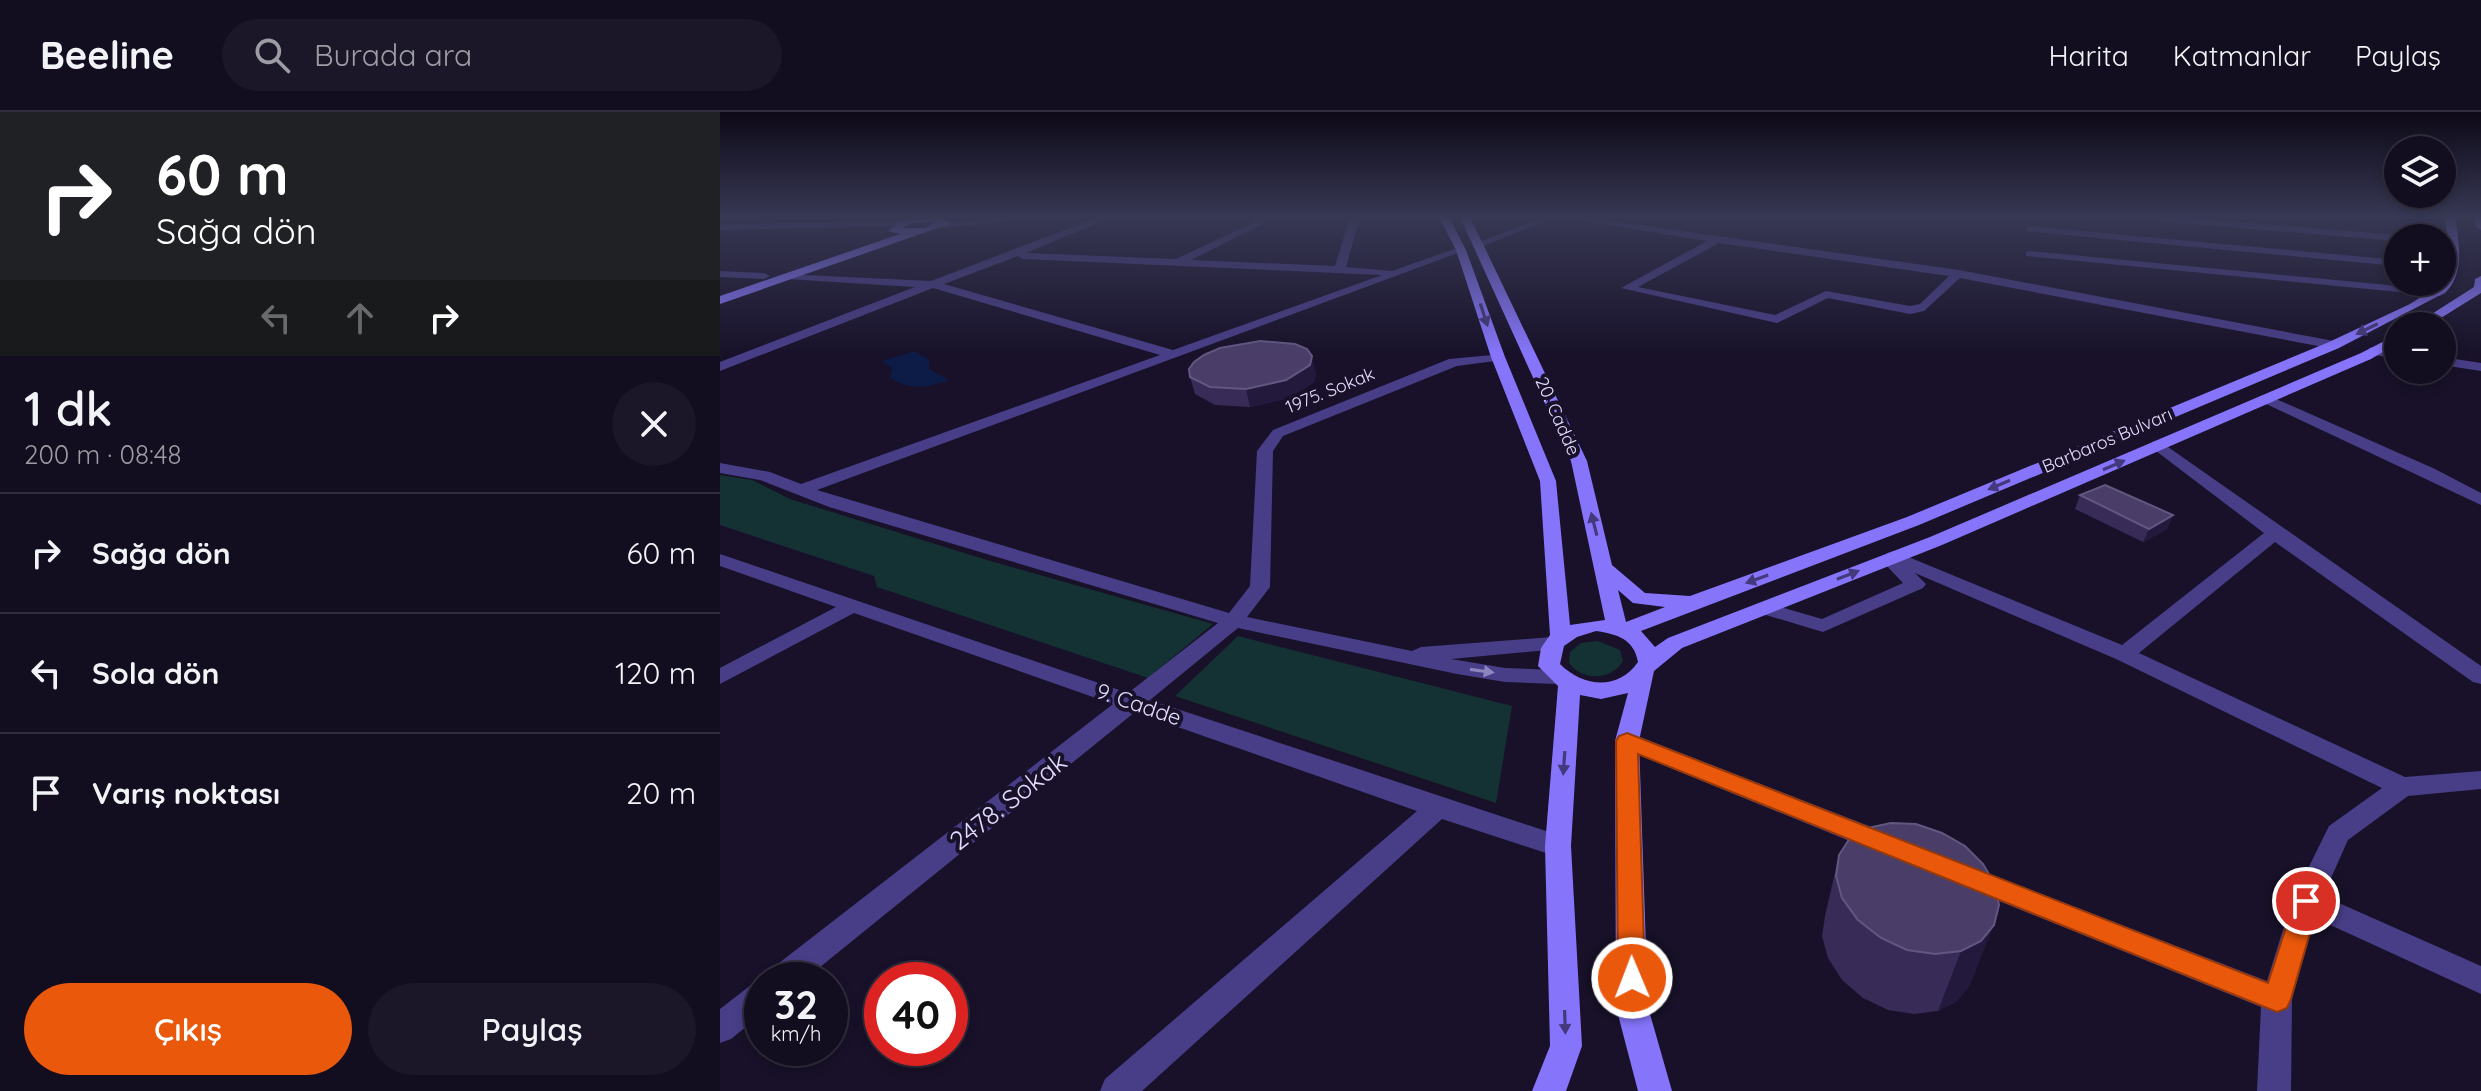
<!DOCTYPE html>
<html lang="tr">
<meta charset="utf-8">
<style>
:root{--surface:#120d1f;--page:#1b1628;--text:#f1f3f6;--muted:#9c9ca4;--line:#312d3d;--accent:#ea580c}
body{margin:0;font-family:Quicksand,sans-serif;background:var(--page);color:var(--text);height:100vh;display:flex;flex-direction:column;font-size:30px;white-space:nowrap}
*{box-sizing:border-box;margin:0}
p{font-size:26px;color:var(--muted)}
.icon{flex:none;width:44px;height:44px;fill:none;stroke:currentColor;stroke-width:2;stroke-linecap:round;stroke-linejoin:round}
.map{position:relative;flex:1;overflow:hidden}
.side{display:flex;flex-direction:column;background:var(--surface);width:720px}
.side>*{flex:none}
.hud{background:#202124;color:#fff;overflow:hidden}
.fabs{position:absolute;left:1664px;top:24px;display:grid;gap:16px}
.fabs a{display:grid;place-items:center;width:72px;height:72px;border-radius:50%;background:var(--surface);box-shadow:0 4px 12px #0003,0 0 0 2px var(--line);font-size:40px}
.speed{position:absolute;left:24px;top:850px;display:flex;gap:16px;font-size:40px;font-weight:700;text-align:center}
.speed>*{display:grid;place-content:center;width:104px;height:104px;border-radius:50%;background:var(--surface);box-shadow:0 4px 12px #0003,0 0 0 2px var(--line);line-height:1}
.speed small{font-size:20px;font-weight:400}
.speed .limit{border:12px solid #d22;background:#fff;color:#111}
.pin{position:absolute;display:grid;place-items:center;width:68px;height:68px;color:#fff;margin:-34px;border:4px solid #fff;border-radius:50%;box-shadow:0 2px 8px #0007}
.me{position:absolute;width:88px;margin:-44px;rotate:359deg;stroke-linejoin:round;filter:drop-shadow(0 0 6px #0008)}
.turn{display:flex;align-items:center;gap:28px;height:168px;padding:0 24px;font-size:36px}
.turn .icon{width:104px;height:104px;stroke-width:2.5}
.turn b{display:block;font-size:56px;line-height:68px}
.lanes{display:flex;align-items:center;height:76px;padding:0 24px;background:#0003;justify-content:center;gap:40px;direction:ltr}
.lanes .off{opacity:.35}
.round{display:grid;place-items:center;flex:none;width:84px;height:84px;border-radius:42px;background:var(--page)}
.head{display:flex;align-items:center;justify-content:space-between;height:136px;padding:0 24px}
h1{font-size:48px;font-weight:600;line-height:60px}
.primary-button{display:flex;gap:16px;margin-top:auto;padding:16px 24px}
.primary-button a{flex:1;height:92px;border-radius:48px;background:var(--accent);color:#fff;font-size:32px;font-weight:600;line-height:92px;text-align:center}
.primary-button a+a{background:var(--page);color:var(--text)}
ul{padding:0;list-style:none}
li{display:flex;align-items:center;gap:24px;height:120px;padding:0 24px;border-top:2px solid var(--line)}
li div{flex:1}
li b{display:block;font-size:30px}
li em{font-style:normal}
header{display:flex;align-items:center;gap:48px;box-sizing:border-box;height:112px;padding:0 40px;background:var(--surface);border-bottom:2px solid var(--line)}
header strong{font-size:38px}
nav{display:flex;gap:44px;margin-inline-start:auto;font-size:28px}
.search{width:560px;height:72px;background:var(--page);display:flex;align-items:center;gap:20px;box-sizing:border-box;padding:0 28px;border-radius:44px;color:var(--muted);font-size:30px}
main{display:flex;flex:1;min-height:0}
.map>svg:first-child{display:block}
.green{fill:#143133}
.water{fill:#0d1c47}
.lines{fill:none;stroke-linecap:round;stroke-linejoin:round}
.street{fill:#483e87;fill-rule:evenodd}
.secondary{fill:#8675fb;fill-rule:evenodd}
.wall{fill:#382b57}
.shaded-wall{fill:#23193d}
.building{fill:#4a3e69;stroke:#625780;stroke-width:2}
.oneway{fill:#44397d}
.oneway2{fill:#8d85bd}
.route{fill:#ea580c;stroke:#983908;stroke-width:2}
.labels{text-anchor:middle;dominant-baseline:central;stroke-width:8;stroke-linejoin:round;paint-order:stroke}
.far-street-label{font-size:18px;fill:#e2dbfe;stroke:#181129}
.street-label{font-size:22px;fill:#e2dbfe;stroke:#181129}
.near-street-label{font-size:26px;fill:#e2dbfe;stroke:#181129}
</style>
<header>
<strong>Beeline</strong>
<div class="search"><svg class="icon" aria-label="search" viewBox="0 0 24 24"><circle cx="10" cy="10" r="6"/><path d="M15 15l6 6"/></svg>Burada ara</div>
<nav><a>Harita</a><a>Katmanlar</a><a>Paylaş</a></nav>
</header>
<main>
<section class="side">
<div class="hud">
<div class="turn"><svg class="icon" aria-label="right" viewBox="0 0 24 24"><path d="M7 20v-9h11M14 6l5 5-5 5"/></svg><div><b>60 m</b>Sağa dön</div></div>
<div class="lanes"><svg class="icon off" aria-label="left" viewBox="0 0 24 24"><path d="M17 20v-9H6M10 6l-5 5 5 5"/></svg><svg class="icon off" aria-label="ahead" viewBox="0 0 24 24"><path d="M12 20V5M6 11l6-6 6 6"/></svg><svg class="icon" aria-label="right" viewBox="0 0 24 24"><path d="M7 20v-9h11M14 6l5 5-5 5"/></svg></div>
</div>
<div class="head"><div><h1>1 dk</h1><p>200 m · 08:48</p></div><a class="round"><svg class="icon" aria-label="close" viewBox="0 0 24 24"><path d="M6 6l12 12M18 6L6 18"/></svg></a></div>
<ul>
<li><svg class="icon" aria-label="right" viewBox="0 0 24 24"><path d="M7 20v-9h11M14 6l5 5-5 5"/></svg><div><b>Sağa dön</b></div><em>60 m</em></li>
<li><svg class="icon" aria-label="left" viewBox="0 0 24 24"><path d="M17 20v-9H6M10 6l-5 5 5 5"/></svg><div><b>Sola dön</b></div><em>120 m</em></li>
<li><svg class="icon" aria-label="arrive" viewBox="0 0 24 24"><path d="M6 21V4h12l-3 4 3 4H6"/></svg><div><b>Varış noktası</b></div><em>20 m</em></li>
</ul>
<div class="primary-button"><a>Çıkış</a><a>Paylaş</a></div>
</section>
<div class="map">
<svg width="1761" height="979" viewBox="0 0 1761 979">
<rect width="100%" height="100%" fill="#181129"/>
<path class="green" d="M0 363 32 368 70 387 267 448 493 512 428 566 157 475 154 464 0 413Z
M518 524 792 594 776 691 455 584Z
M878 529 900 538 903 549C891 569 862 569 849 551L850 540 861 531Z"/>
<path class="water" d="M195 239 209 248V257L229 268C205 276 192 279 170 266L172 256 162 249Z"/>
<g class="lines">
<path class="street" d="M286 105H322L224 116 219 113Z
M379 105H392L306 141 456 147 545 105H557L471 148 615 154 630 105H640L626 155 672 159 737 136 746 138 97 378 509 501 530 474 537 339 553 318 729 247 783 242V248L737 254 563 324 553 339 550 475 527 505 692 539 701 535 832 525 839 527 843 532 839 537 731 547 785 556 837 558 845 560 848 565 845 570 837 572 785 570 737 562 518 516 430 588 847 726 851 734 847 742 838 745 722 707 422 979H380L385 967 697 699 415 600 84 868H46L50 858 393 592 134 501 0 572V556L116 495 0 454V442L408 581 498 511 109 395 40 368 0 361V351L50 360 81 372 440 243 213 176 0 259V250L195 175 67 167 61 164 63 162 211 169ZM298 144 303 147 662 163 453 238 224 172Z
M823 105H836L763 134 754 132Z
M839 105H862L1239 158 1614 229 1621 233 1614 237 1240 166 1204 199 1190 202 1108 186 1057 211 901 176 987 129ZM999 131 1229 164 1200 192 1190 194 1106 179 1055 203 918 175Z
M1418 105H1455L1678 123 1683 126H1678V129L1423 108Z
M186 109 183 114 0 118V112Z
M1308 114 1678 148V154L1305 119Z
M1310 139 1720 178 1726 181 1720 184 1306 144V140Z
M0 159 44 161 50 164 44 167 0 165Z
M1654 235 1678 239V247L1649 242V236Z
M1722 245 1761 251V259L1722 253Z
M1547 283 1715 357 1761 381V393L1542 290V284Z
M1438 328 1761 554V572L1753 570 1555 430 1419 541 1685 665 1761 659V677L1688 684 1628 728 1603 784 1761 854V882L1595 806 1572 887 1571 979H1537L1541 895 1242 774 1238 766 1242 758 1252 755 1547 869 1572 789 1609 714 1662 676 1396 547 1195 461 1206 472 1203 476 1103 520 1036 500 1033 496 1043 490 1102 507 1183 471 1162 449 1167 441 1174 439 1402 533 1544 421 1432 336V330Z
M907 620 1172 723 1176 731 1172 739 1163 742 1154 739 899 635 895 629 899 623Z
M42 869V902L11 927 0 931V897L31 873Z"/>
<path class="secondary" d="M199 105H221L232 111 0 192V184L180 122 168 119 178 110ZM216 110 205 116H182L193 111Z
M719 105H729L746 138 785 245 836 369 850 513 885 508 851 349 740 105H750L867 349 892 453 925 481 970 484 1187 405 1609 230 1690 192 1723 171 1729 138 1725 105H1735C1739 129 1745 161 1726 180L1619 236 1199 413 921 519 935 535 948 526 1210 425 1641 241 1678 222V231L1651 247 1222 433 962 536 934 559 919 629 928 895 952 979H918L896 895 895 629 908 581 881 587 860 583 851 734 862 934 846 979H812L830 934 825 734 838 574 818 554 821 536 830 523 820 369 771 245 736 138ZM898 478 913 491 945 495 906 510ZM876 519C897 522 914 527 918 550 898 579 863 575 840 552L844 534 857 525Z
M1754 105H1761V118L1756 115Z
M1761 164V181L1708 214H1693L1754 175 1755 167Z"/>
</g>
<path class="wall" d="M596 262 594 270 570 286 530 295 495 293 475 282 470 265Z
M1360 383 1453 403 1447 417 1423 430 1355 397Z
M1222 721 1250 873 1237 889 1218 899 1194 902 1168 898 1143 886 1122 868 1108 846 1102 824 1105 804 1119 743Z"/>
<path class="shaded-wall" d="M592 244 596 262 594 270 570 286 530 295 526 277Z
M1453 403 1447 417 1423 430 1429 417Z
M1274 813 1250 873 1237 889 1218 899 1241 839Z"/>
<path class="building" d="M540 229 575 232 587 237 592 244 590 253 566 268 526 277 490 275 470 265 469 257 474 250 484 243 500 236Z
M1385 373 1453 403 1429 417 1360 383Z
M1171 711 1196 712 1222 721 1245 734 1263 752 1275 772 1279 793 1274 813 1261 829 1241 839 1215 842 1187 838 1161 826 1138 808 1122 786 1116 764 1119 743 1130 726 1148 716Z"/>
<defs><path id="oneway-solid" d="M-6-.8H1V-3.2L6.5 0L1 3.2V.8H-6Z" transform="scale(2)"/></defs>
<g class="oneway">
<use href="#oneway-solid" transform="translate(764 203) rotate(72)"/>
<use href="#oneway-solid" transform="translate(1647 217) rotate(154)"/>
<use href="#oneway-solid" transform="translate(1394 353) rotate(-23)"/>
<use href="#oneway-solid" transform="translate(1279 373) rotate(157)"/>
<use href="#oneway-solid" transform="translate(874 412) rotate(-104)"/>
<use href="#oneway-solid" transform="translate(1128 463) rotate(-21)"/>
<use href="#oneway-solid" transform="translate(1037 467) rotate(160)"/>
<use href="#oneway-solid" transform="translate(844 651) rotate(94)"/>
<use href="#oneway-solid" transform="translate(845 910) rotate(88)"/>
</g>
<use class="oneway2" href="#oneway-solid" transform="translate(762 559) rotate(8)"/>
<linearGradient id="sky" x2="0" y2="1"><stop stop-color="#0d0917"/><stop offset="0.43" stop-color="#373854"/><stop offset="1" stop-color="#373854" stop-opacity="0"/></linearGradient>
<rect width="1761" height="242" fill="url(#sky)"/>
<path class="route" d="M907 621 1548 871 1577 781 1586 778 1595 781 1599 789 1571 887 1567 896 1557 900 918 642 925 866 921 875 912 878 902 875 898 866 896 629 899 624Z"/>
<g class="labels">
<g class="far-street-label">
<text transform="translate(610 278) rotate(-22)">1975. Sokak</text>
<text transform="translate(838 304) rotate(66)">20. Cadde</text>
<text transform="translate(1387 328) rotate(-23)">Barbaros Bulvarı</text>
</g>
<g class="street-label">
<text transform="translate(419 592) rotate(19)">9. Cadde</text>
</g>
<g class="near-street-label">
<text transform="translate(288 689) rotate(-38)">2478. Sokak</text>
</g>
</g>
</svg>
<div class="fabs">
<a><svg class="icon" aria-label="layers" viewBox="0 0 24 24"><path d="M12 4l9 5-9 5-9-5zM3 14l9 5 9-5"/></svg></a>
<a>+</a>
<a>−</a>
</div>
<div class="speed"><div>32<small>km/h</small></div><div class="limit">40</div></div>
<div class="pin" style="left:1586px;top:789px;background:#d93025"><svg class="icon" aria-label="arrive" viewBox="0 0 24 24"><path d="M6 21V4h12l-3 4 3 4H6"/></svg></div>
<svg class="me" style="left:912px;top:866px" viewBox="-20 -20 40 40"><circle r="17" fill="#ea580c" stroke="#fff" stroke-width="3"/><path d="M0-11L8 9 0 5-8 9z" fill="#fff"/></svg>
</div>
</main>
